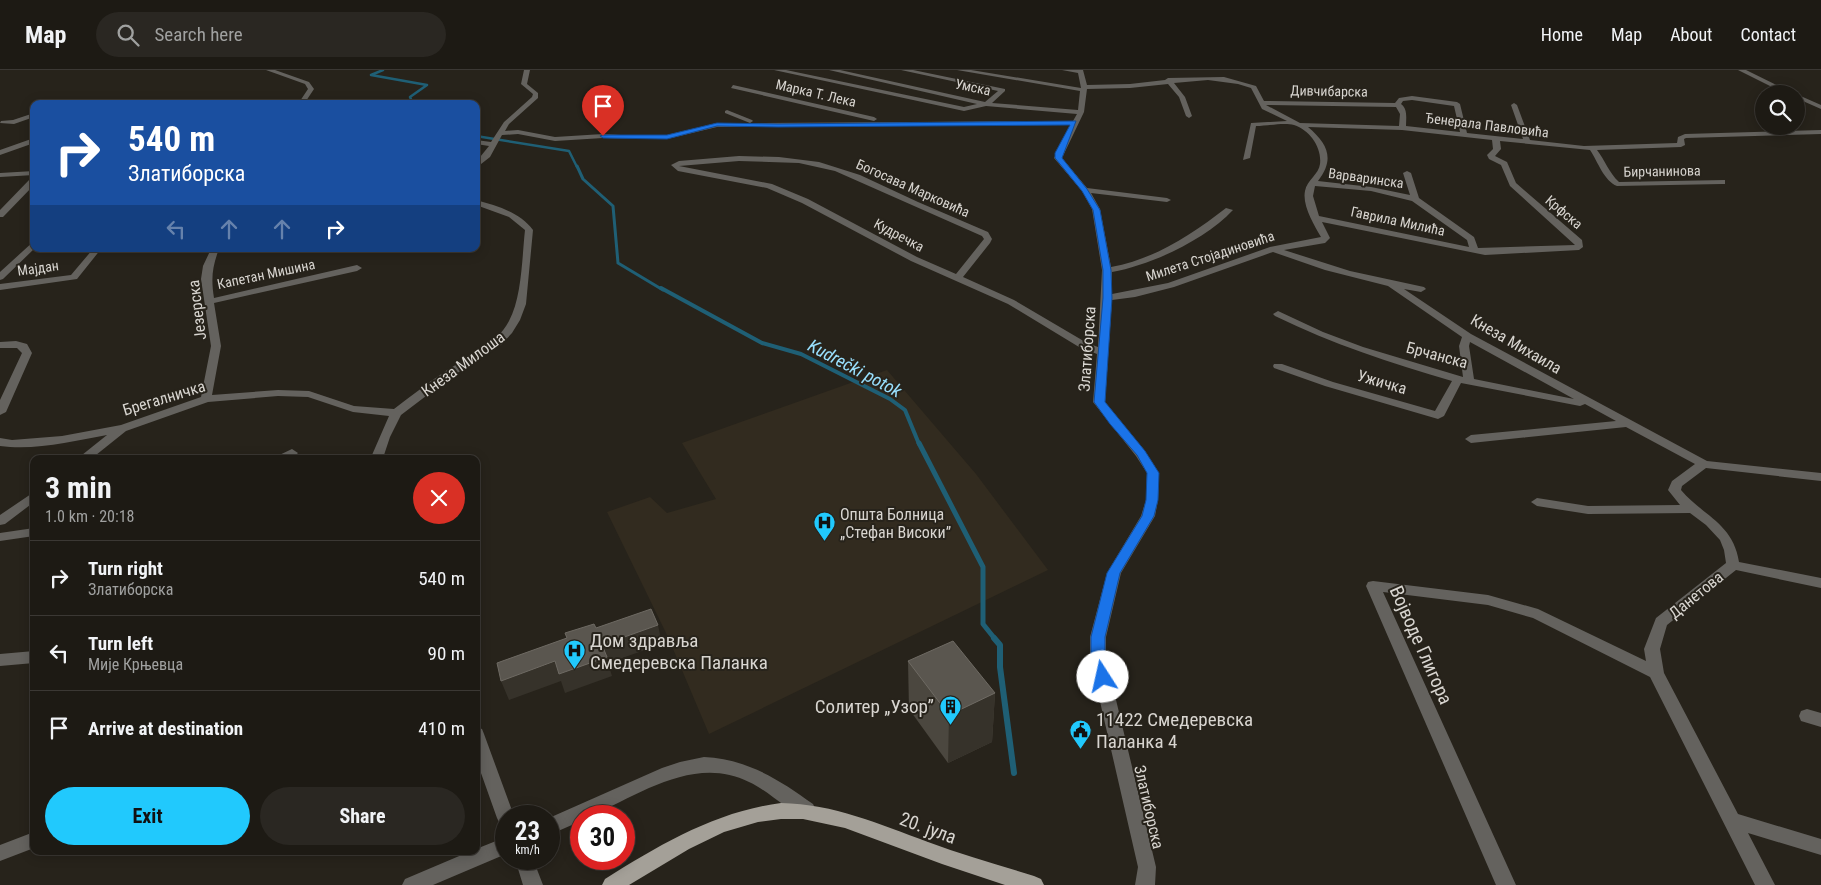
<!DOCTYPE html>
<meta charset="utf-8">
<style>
:root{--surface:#1d1a14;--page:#2a2722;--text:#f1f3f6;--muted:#a0a1a0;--line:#3b3834;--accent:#21c9fd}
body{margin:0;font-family:"Roboto Condensed",sans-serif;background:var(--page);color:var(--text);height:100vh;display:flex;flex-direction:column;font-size:19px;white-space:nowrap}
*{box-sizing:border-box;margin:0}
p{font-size:16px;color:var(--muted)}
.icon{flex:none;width:28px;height:28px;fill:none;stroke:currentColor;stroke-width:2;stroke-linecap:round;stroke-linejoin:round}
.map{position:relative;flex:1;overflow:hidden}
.details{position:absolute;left:30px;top:385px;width:450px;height:400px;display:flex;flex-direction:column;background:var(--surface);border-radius:10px;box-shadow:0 2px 12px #0003,0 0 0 1px var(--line)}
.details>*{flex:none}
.banner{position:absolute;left:30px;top:30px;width:450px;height:152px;border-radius:10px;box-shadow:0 2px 12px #0003,0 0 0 1px var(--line);background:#1a4fa0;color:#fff;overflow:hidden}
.controls{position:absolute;left:1755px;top:15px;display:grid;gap:10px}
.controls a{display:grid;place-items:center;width:50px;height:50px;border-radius:50%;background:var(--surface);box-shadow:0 2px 12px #0003,0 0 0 1px var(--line);font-size:25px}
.speed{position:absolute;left:495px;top:735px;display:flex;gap:10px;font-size:25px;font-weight:700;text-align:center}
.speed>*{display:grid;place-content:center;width:65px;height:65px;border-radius:50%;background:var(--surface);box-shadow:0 2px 12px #0003,0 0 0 1px var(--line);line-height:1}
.speed small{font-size:12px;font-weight:400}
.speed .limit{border:8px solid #d22;background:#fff;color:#111}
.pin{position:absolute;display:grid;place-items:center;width:42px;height:42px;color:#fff;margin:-51px -21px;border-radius:50% 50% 50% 0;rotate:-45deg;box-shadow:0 0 5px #0007}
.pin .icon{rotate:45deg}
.me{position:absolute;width:55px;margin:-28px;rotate:350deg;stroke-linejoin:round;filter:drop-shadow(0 0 4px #0008)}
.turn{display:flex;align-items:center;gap:18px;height:105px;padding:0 15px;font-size:22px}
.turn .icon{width:65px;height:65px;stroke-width:2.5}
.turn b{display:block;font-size:35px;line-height:42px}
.lanes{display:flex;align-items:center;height:48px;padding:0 15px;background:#0003;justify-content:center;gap:25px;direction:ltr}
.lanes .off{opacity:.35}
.round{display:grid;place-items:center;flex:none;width:52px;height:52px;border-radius:26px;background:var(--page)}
.summary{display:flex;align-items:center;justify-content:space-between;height:85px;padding:0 15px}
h1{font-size:30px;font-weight:700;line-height:38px}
.action{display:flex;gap:10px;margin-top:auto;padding:10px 15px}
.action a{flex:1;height:58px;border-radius:30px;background:var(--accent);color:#111;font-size:20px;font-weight:700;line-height:58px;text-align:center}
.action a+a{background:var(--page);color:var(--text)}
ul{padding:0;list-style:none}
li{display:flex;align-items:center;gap:15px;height:75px;padding:0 15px;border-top:1px solid var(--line)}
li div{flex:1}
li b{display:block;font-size:19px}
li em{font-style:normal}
header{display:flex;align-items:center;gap:30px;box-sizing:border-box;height:70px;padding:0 25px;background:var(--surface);border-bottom:1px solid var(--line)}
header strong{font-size:24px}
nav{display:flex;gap:28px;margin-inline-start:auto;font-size:18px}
.search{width:350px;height:45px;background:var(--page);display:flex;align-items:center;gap:12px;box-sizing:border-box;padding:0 18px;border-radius:28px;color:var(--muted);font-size:19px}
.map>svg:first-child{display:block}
.built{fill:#322b1f}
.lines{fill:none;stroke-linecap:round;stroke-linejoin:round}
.stream-far4{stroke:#1f5f75;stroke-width:2.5}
.stream-far3{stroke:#1f5f75;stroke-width:3}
.stream-far2{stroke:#1f5f75;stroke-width:4}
.stream-far1{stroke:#1f5f75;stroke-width:5}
.stream{stroke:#1f5f75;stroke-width:6}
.minor{fill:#64625e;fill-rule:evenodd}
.major{fill:#a4a098;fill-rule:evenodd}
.wall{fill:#4b473f}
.shaded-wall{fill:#36322a}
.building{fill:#5a564f;stroke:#6e6a63}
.route{fill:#1a73e8;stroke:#114b97}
.labels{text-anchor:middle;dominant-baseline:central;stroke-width:4;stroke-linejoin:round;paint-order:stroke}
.far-street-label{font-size:14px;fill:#d8d5d0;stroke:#27231b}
.street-label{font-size:16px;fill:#d8d5d0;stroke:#27231b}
.poi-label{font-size:16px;fill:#d8d5d0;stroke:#27231b;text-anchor:start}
.water-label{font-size:18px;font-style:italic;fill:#99e0fe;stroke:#27231b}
.near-poi-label{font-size:19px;fill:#d8d5d0;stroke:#27231b;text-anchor:start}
.near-street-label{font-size:19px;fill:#d8d5d0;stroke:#27231b}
</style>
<header>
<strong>Map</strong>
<div class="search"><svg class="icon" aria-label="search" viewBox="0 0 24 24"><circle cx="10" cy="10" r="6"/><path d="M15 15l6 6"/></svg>Search here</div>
<nav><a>Home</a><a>Map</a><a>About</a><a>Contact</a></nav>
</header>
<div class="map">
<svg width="1821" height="815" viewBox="0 0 1821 815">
<rect width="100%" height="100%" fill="#27231b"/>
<path class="built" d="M887 300 976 404 1048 500 709 664 668 567 607 442 650 427 667 443 716 429 682 373Z"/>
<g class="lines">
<path class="stream-far4" d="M383 0 371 5 427 15 410 27 413 34
M476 66 569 81 577 97"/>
<path class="stream-far3" d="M577 96 583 109 613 136 618 193 663 220"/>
<path class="stream-far2" d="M661 218 762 273 801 284 890 329 905 340 919 374"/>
<path class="stream-far1" d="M919 373 983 497V554L995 569"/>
<path class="stream" d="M994 568 1000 575V597L1014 703"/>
<path class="minor" d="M266 0H275L309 12 314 19 304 34H298L308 19 305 14Z
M524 0H530L527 14 538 23V28L509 54 505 61 518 60 555 67 603 64 638 66 667 65 717 53H750L725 43V41L727 40 752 50 753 51 750 53 1073 51 1077 44 986 36 964 41 774 0H786L964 37 977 34 829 0H840L985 32 998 21 901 0H913L1005 19V21L992 33 1078 40 1080 21 957 0H971L1081 18 1078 3 1062 0H1083L1087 15 1130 14 1165 10 1168 8 1224 7 1256 16 1264 31 1395 33 1399 28 1412 26 1457 32 1460 34 1467 63 1523 69 1511 35 1514 33 1517 35 1530 70 1584 76 1677 73 1678 67 1685 64 1821 60V64L1686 68 1684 69 1685 75 1681 77 1597 80C1605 90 1609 103 1619 112L1725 110V114H1722L1617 116C1604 111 1598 92 1590 80L1500 71 1501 79 1495 86 1507 92 1516 113 1582 170 1583 177 1579 180 1485 185 1322 152 1330 168 1325 173 1284 180 1350 201 1424 217 1426 219 1421 222 1404 219 1471 264 1707 391 1821 403V411L1706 398 1682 416 1681 420C1703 446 1733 453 1739 492L1821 508V518L1736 500 1667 555 1660 579 1664 603 1738 744 1821 769V785L1748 763 1775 815H1755L1650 607 1533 548 1488 535 1383 522 1516 815H1496L1366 516 1368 512 1373 511 1488 525 1538 539 1646 591 1644 579 1656 548 1726 493 1724 480 1720 470 1706 455 1690 443 1588 444 1537 436 1531 432 1537 428 1588 436 1680 435 1668 420 1672 411 1695 394 1626 357 1471 373 1465 369 1471 365 1616 351 1585 334 1580 336 1461 313 1444 346 1438 349 1325 316 1274 298 1273 296 1274 294H1282L1333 312 1435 341 1452 311C1391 293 1332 274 1275 246L1273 244 1278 241 1323 262 1363 277 1463 307 1459 276 1462 267 1388 216 1325 200 1273 182 1174 217 1135 227 1112 230 1105 332 1145 381 1159 403 1158 430 1155 446 1121 503 1106 567V588L1156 797 1155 815H1135L1138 797 1090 588V567L1107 503 1141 446 1146 430 1147 403 1136 386 1093 332 1097 284 1079 277 1008 234 911 191 802 133 767 118 678 101 671 95 679 91 739 86 779 87 819 92 860 105 918 132 988 162 992 169 990 173 963 207 1014 230 1087 273 1098 277 1102 200 1092 139 1082 121 1054 88 1071 55 717 57 667 69 603 68 555 71 518 64 502 65 490 87 476 98V92L489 76 476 74V70L491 72 504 52 532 27 533 24 521 14ZM1208 10 1238 14 1251 18 1262 39 1287 51 1251 53 1243 90 1250 88 1256 56C1267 56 1284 52 1294 55 1310 60 1322 78 1320 94 1319 104 1307 110 1305 121 1302 135 1314 155 1321 167L1270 177 1168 213 1112 224V202C1151 195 1205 170 1233 140L1226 138C1191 165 1155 189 1111 197L1100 139 1091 123 1167 132 1171 130 1167 128 1087 118 1062 88 1084 42 1087 19 1130 18 1168 14 1179 27 1186 46 1189 48 1192 46 1185 27 1174 13ZM1412 30 1454 36 1460 62 1406 56C1406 49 1408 39 1401 34L1403 31ZM1266 35 1396 37 1400 44 1399 56 1300 53ZM1308 57 1402 60 1492 70 1493 79 1487 85 1489 89 1501 95 1510 116 1575 175 1478 178 1474 167 1419 128 1411 103 1407 101 1403 103 1410 125 1371 117 1318 111C1335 89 1328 74 1308 57ZM739 91 799 93 835 101 982 166 984 169 956 204 917 187 808 129 772 114 679 96ZM1315 116 1371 121 1412 131 1467 170 1469 177 1319 146 1313 126ZM1470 272 1574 329 1474 309 1469 276Z
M1738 0H1746L1795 24H1786Z
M733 15 874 47 877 49 874 51 731 18Z
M1796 24 1821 35V39L1796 28Z
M34 43V47L14 54 0 53 1 51 13 50Z
M34 68V73L0 85V80Z
M34 101V105L0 107V103Z
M31 108H34V115L3 147H0V140Z
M476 130C497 136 520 142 533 160L526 234 520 250 512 263 501 275 451 307 401 345 390 367 384 385 385 389H373L372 385 389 346 353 342 308 327 278 326 208 332 126 361 91 389H77L107 365C73 371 35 381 0 376V368L12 370 62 366 121 355 201 327 211 276 201 209 203 196 211 179H219C212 197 211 209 214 228L357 195 362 198 357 201 214 233 221 276 212 325 278 320 309 321 354 336 394 339C410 327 426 314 443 303 466 287 496 276 509 251 522 227 522 187 525 160L509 147 476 135Z
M34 171V179L3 209 0 210V202Z
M93 179H101L77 209 0 220V214L71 205Z
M16 271 27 274 32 283 6 342 0 345V330L22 283 17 278H0V272Z
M292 379 298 383C291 391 281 389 271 389Z
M34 422V432L5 454 0 455V445Z
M34 458V466L0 471V463Z
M34 581V593L0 596V584Z
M1807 639 1821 643V657L1801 651 1799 646 1801 641Z
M476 657 482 659 484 664 514 746H506V756L500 754 497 748 476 689Z
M704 687C747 689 780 710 813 734L816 740 813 746 807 748C787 741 769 721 749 712 695 685 640 724 591 746H581V751L549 765V748L662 698 680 692Z
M34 762V778L0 791V775Z
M506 767V784L433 815H402L405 809 471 781H476V779Z
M515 789H533L543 815H523Z"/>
<path class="major" d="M781 733C834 734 879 754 928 772 963 785 999 795 1034 806L1041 809 1044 815H1005L942 794 845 758 803 749H781L758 752 724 762 689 779 629 815H602L605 809C661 774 715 742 781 733Z"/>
</g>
<path class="wall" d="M908 591 995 623 992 672 948 693 909 639Z"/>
<path class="shaded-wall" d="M658 555 662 574 608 593 612 606 565 623 561 611 509 630 501 611Z
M995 623 992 672 948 693 949 645Z"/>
<path class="building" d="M651 539 658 555 602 575 607 587 559 604 555 591 501 611 497 593 567 568 565 563 594 554 596 558Z
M953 571 995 623 949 645 908 591Z"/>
<path class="route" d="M1076 51 1062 88 1087 119 1100 140 1111 200 1112 228 1105 332 1145 381 1159 403 1158 430 1154 446 1120 503 1105 567V588L1110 607 1108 611 1103 612 1098 611 1091 588V567L1107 503 1142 446 1146 430 1147 403 1137 385 1110 354 1094 332 1103 228V200L1093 140 1082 121 1055 88V83L1070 55 778 57 717 56 667 69 603 68 600 66 603 65H667L717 53 778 54Z"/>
<defs>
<symbol id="hospital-pin" viewBox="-11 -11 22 30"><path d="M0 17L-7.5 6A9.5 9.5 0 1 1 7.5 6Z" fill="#21c9fd" stroke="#27231b"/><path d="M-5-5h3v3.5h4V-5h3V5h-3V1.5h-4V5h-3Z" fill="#111"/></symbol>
<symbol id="building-pin" viewBox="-11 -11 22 30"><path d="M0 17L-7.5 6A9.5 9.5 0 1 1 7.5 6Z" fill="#21c9fd" stroke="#27231b"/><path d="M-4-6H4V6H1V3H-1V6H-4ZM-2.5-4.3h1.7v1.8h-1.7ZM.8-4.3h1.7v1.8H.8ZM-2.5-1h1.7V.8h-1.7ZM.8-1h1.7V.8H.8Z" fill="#111"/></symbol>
<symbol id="civic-pin" viewBox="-11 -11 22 30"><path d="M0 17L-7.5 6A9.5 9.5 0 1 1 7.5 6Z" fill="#21c9fd" stroke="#27231b"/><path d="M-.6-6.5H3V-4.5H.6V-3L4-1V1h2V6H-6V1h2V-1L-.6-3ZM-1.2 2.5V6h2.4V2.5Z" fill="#111"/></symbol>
</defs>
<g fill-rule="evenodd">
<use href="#hospital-pin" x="812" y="440" width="25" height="34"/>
<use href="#hospital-pin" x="562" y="568" width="25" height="34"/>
<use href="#building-pin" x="938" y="624" width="25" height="34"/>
<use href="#civic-pin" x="1068" y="648" width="25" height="34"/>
</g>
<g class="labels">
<g class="far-street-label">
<text transform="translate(973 17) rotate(12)">Умска</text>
<text transform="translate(1329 21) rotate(1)">Дивчибарска</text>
<text transform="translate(816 23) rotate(13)">Марка Т. Лека</text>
<text transform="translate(1487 55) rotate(7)">Ђенерала Павловића</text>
<text transform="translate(1662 101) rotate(-1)">Бирчанинова</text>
<text transform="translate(1366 108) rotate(8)">Варваринска</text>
<text transform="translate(913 118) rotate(24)">Богосава Марковића</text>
<text transform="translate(1564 142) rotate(40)">Крфска</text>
<text transform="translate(1398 151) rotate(12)">Гаврила Милића</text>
<text transform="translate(899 165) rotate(28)">Кудречка</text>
<text transform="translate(1210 186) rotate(-18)">Милета Стојадиновића</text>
<text transform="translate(38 198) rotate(-8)">Мајдан</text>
<text transform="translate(266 204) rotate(-12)">Капетан Мишина</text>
</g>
<g class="street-label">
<text transform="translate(197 240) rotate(-97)">Језерска</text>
<text transform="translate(1516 274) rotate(30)">Кнеза Михаила</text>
<text transform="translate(1087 279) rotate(-86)">Златиборска</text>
<text transform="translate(1437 285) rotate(15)">Брчанска</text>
<text transform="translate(463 294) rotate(-36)">Кнеза Милоша</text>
<text transform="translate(1382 312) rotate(16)">Ужичка</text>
<text transform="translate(164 328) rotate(-17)">Брегалничка</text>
<text transform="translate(1696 525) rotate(-39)">Данетова</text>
<text transform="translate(1149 737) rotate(77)">Златиборска</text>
</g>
<g class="poi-label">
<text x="840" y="444">Општа Болница<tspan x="840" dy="18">„Стефан Високи”</tspan></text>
</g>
<g class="water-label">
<text transform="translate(855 298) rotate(28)">Kudrečki potok</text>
</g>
<g class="near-poi-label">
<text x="590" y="570">Дом здравља<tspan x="590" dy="22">Смедеревска Паланка</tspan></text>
<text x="934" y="636" text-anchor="end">Солитер „Узор”</text>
<text x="1096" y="649">11422 Смедеревска<tspan x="1096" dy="22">Паланка 4</tspan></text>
</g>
<g class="near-street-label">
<text transform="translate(1421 575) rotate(66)">Војводе Глигора</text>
<text transform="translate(928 758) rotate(20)">20. јула</text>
</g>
</g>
</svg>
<div class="controls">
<a><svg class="icon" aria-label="search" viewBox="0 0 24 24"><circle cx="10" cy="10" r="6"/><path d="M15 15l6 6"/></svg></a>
</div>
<div class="speed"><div>23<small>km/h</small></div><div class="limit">30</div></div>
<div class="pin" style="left:603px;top:66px;background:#d93025"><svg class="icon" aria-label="arrive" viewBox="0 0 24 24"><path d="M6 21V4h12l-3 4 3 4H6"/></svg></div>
<svg class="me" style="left:1103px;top:607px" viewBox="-20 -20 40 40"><circle r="19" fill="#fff"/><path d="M0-13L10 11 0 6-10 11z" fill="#1a73e8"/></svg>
<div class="banner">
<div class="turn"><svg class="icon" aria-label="right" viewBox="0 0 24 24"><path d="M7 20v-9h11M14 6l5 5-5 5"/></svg><div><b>540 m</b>Златиборска</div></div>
<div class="lanes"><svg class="icon off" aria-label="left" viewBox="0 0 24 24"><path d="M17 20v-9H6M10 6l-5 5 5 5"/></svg><svg class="icon off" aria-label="ahead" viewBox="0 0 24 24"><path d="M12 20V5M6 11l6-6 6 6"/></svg><svg class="icon off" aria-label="ahead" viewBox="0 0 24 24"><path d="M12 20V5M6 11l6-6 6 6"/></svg><svg class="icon" aria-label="right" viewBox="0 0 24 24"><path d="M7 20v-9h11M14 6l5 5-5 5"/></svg></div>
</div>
<section class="details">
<div class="summary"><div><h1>3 min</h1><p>1.0 km · 20:18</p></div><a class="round" style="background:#d93025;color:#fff"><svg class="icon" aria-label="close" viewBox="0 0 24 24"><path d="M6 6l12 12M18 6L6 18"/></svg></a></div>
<ul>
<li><svg class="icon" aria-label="right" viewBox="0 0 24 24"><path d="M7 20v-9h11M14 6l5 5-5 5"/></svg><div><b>Turn right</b><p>Златиборска</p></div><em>540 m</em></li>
<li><svg class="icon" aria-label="left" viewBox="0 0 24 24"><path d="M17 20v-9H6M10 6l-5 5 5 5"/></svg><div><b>Turn left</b><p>Мије Крњевца</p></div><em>90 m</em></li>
<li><svg class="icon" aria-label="arrive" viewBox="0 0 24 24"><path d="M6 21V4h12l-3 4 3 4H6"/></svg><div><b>Arrive at destination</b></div><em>410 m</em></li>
</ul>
<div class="action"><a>Exit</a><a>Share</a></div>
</section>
</div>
